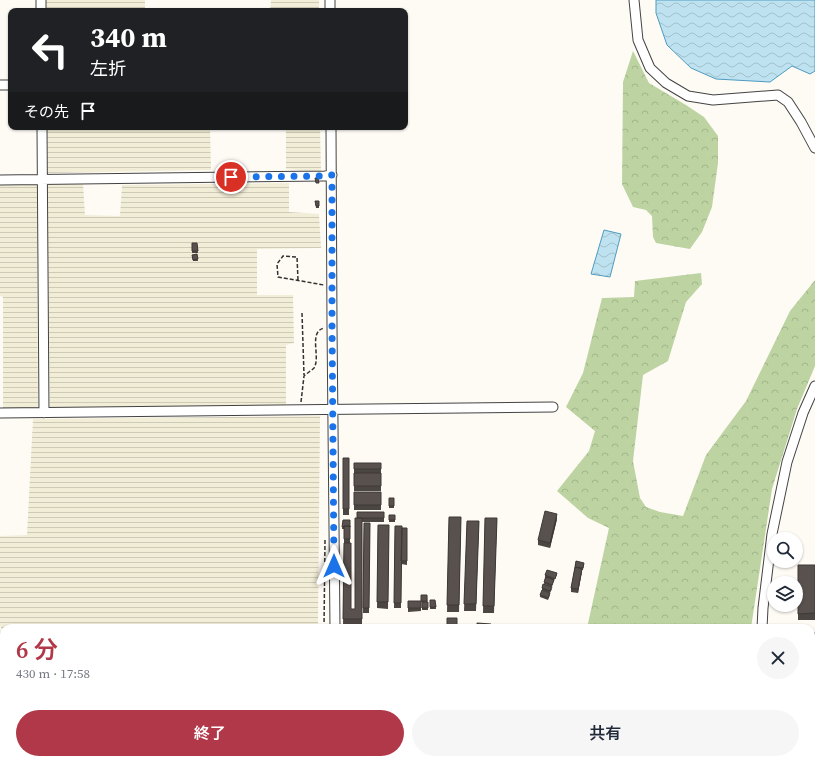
<!DOCTYPE html>
<html lang="ja">
<meta charset="utf-8">
<style>
:root{--surface:#fff;--page:#f6f6f7;--text:#1f2937;--muted:#747a83;--accent:#b13848}
body{margin:0;font-family:"Source Serif 4","Noto Sans JP",serif;background:var(--page);color:var(--text);height:100vh;display:flex;flex-direction:column;font-size:15px;white-space:nowrap}
*{box-sizing:border-box;margin:0}
p{font-size:13px;color:var(--muted)}
.icon{flex:none;width:22px;height:22px;fill:none;stroke:currentColor;stroke-width:2;stroke-linecap:round;stroke-linejoin:round}
.map{position:relative;flex:1;overflow:hidden}
.side{position:absolute;left:0px;top:624px;width:815px;height:140px;display:flex;flex-direction:column;background:var(--surface);border-radius:12px 12px 0 0;box-shadow:0 1px 3px #0004}
.side>*{flex:none}
.hud{position:absolute;left:8px;top:8px;width:400px;height:122px;border-radius:8px;box-shadow:0 1px 3px #0004;background:#202124;color:#fff;overflow:hidden}
.tools{position:absolute;left:767px;top:532px;display:grid;gap:8px}
.tools a{display:grid;place-items:center;width:36px;height:36px;border-radius:50%;background:var(--surface);box-shadow:0 1px 3px #0004;font-size:20px}
.pin{position:absolute;display:grid;place-items:center;width:34px;height:34px;color:#fff;margin:-17px;border:2px solid #fff;border-radius:50%;box-shadow:0 1px 4px #0007}
.me{position:absolute;width:44px;margin:-22px;rotate:0deg;stroke-linejoin:round;filter:drop-shadow(0 0 3px #0008)}
.turn{display:flex;align-items:center;gap:14px;height:84px;padding:0 16px;font-size:18px}
.turn .icon{width:52px;height:52px;stroke-width:2.5}
.turn b{display:block;font-size:28px;line-height:34px}
.then{display:flex;align-items:center;height:38px;padding:0 16px;background:#0003;gap:8px;font-size:15px}
.round{display:grid;place-items:center;flex:none;width:42px;height:42px;border-radius:21px;background:var(--page)}
.head{display:flex;align-items:center;justify-content:space-between;height:68px;padding:0 16px}
h1{font-size:24px;font-weight:600;line-height:30px;color:var(--accent)}
.primary-button{display:flex;gap:8px;margin-top:auto;padding:8px 16px}
.primary-button a{flex:1;height:46px;border-radius:24px;background:var(--accent);color:#fff;font-size:16px;font-weight:600;line-height:46px;text-align:center}
.primary-button a+a{background:var(--page);color:var(--text)}
.map>svg:first-child{display:block}
.farmland{fill:url(#farmland-rules)}
.forest{fill:url(#forest-crowns)}
.water{fill:url(#water-waves);stroke:#4e9bbf}
.lines{fill:none;stroke-linecap:round;stroke-linejoin:round}
.minor-casing{stroke:#434343;stroke-width:11}
.major-casing{stroke:#212121;stroke-width:13}
.path{stroke:#323232;stroke-width:1.5;stroke-dasharray:4 2;stroke-linecap:butt}
.minor{stroke:#fff;stroke-width:9}
.major{stroke:#e9c57a;stroke-width:11}
.wall{fill:#4c4643}
.shaded-wall{fill:#3e3937}
.building{fill:#58514e;stroke:#3e3937}
.route{stroke:#1a73e8;stroke-width:7;stroke-dasharray:0 12.6}
</style>
<div class="map">
<svg width="815" height="764" viewBox="0 0 815 764">
<defs>
<pattern id="farmland-rules" width="6" height="5" patternUnits="userSpaceOnUse"><rect width="6" height="5" fill="#f2edd7"/><path d="M0 2.5h6" fill="none" stroke="#cecab8"/></pattern>
<pattern id="forest-crowns" width="20" height="18" patternUnits="userSpaceOnUse"><rect width="20" height="18" fill="#bdd4a2"/><path d="M2 6a3 3 0 1 1 6 0M12 15a3 3 0 1 1 6 0" fill="none" stroke="#a1b58a"/></pattern>
<pattern id="water-waves" width="16" height="10" patternUnits="userSpaceOnUse"><rect width="16" height="10" fill="#bfe2f0"/><path d="M0 5q4-4 8 0t8 0" fill="none" stroke="#a3c1cd"/></pattern>
</defs>
<rect width="100%" height="100%" fill="#fefbf5"/>
<path class="farmland" d="M46 0H145V11H46Z
M271 0H319V11H270Z
M46 127H210L211 170 47 173Z
M286 127H320L321 172 286 169Z
M0 183H37L38 408H3V297L0 296Z
M47 183H83L85 215 120 216 122 185 289 183V212L319 214 321 248 257 249V295H293L294 343 286 345V406L50 408Z
M320 416 318 628H4V632L0 626V536L27 535 33 419Z
M0 669H4V760H325V764H0Z"/>
<path class="forest" d="M633 51 649 83 686 105 704 117 718 136V163L712 207 702 232 690 249 656 243 653 237 652 216 646 210 633 207 622 184 623 82Z
M701 273 702 284 686 302 668 361 643 375 633 461 640 498 646 507 660 512 683 516 706 455 746 401 790 311 815 280V366L797 409 772 489 751 628H587L609 528 588 518 557 491 589 451 595 431 566 407 583 373 602 298 634 297 635 281Z
M614 760H696V764H614Z"/>
<path class="water" d="M656 0H815V71L810 74 792 66 770 82 716 79 691 68 667 45 656 13Z
M604 230 621 234 610 277 591 274Z"/>
<g class="lines">
<defs>
<path id="minor" d="M41 0V11
M330 0V11
M634 0 638 40 650 68 666 83 688 96 713 100 778 95 788 102 801 122 815 148
M0 85H11
M42 127 44 413
M331 127 332 326 335 628
M0 180 325 176 332 175
M0 413 553 407
M762 628 763 608 772 534 787 462 803 413 815 386
M748 760V764
M765 760V764"/>
<path id="major" d="M0 651H4
M0 660H4
M811 702H815
M336 760V764"/>
</defs>
<use href="#minor" class="minor-casing"/>
<use href="#major" class="major-casing"/>
<path class="path" d="M298 280 297 257 283 256 277 264 278 277 324 285
M302 313 304 375
M301 402 304 376C307 373 311 371 314 368 321 357 308 332 324 328
M324 628 325 540
M0 640H4"/>
<use href="#minor" class="minor"/>
<use href="#major" class="major"/>
</g>
<path class="wall" d="M315 201H319V208H316Z
M192 243H197L198 253H192Z
M197 254 198 261H193L192 255Z
M343 458H349V515H343Z
M354 463H381V473H354Z
M354 473H381V491H354Z
M354 492H381V510H354Z
M389 498H394V508H389Z
M384 512V522H362V626H343L344 543 351 609H355L357 518Z
M389 515H395V522H389Z
M449 517H461L459 612H447Z
M485 518H497L494 613H483Z
M557 519 550 548 538 545V540Z
M343 520H350V543H344V529H342Z
M467 521H479L476 611H464Z
M364 523H370L369 613H363Z
M378 525H389L388 609 377 608Z
M395 526 402 528H407V565L401 564V608H394Z
M576 561 584 564 583 570H582L578 593 571 592V588Z
M798 565H815V620H798Z
M545 575H557L554 580 552 587 544 584 545 577Z
M542 588 552 589 550 593 542 590Z
M427 595 428 610H422V602H421V611L408 612V601H421Z
M540 595H550L548 600 540 597Z
M430 600H435L436 609H430Z
M447 618H457V628H446H447Z
M811 633H815V670L811 671Z
M811 747H815V762H811Z"/>
<path class="shaded-wall" d="M557 514V519L550 548V543Z
M582 569V572L578 593V589Z"/>
<path class="building" d="M315 178H318L319 183H316Z
M315 201H319V206H316Z
M192 243H197L198 251H192Z
M197 254 198 259 193 260 192 255Z
M343 458H349V509H343Z
M354 463H381V469H354Z
M354 473H381V486H354Z
M354 492H381V505H354Z
M389 498H394V506H389Z
M545 511 557 514 550 543 538 540Z
M357 512H384V518H357Z
M389 515H395V520H389Z
M449 517H461L459 605H447Z
M355 518H362V619H343L344 543H351V609H355Z
M485 518H497L494 606H483Z
M343 520H350V527V526H344V527H342Z
M467 521H479L476 604H464Z
M364 523H370L369 608H363Z
M378 525H389L388 602H377Z
M344 526H350V539H344Z
M395 526H402L401 603H394Z
M402 528H407V561H401Z
M576 561 584 563 583 568 575 567Z
M798 565H815V613L798 614Z
M575 567 582 569 578 589 571 588Z
M547 570 557 573 555 579 545 575Z
M546 577 554 580 552 585 544 582Z
M543 584 552 587 550 591 542 588Z
M542 590 550 593 548 598 540 595Z
M421 595H427V601H421Z
M430 600H435L436 607H430Z
M408 601H421V608H408Z
M422 602H428V608H422Z
M447 618H457V626H447Z
M477 623 491 624V628H477Z
M811 633H815V664H811Z
M811 747H815V758L811 759Z
M367 760H368L371 763 374 760H396V764H363Z"/>
<g class="lines">
<path class="route" d="M231 177 326 176 332 175V326L334 566"/>
</g>
</svg>
<div class="tools">
<a><svg class="icon" aria-label="search" viewBox="0 0 24 24"><circle cx="10" cy="10" r="6"/><path d="M15 15l6 6"/></svg></a>
<a><svg class="icon" aria-label="layers" viewBox="0 0 24 24"><path d="M12 4l9 5-9 5-9-5zM3 14l9 5 9-5"/></svg></a>
</div>
<div class="pin" style="left:231px;top:177px;background:#d93025"><svg class="icon" aria-label="arrive" viewBox="0 0 24 24"><path d="M6 21V4h12l-3 4 3 4H6"/></svg></div>
<svg class="me" style="left:334px;top:566px" viewBox="-20 -20 40 40"><path d="M0-17L14 15 0 8-14 15z" fill="#1a73e8" stroke="#fff" stroke-width="4"/></svg>
<div class="hud">
<div class="turn"><svg class="icon" aria-label="left" viewBox="0 0 24 24"><path d="M17 20v-9H6M10 6l-5 5 5 5"/></svg><div><b>340 m</b>左折</div></div>
<div class="then">その先<svg class="icon" aria-label="arrive" viewBox="0 0 24 24"><path d="M6 21V4h12l-3 4 3 4H6"/></svg></div>
</div>
<section class="side">
<div class="head"><div><h1>6 分</h1><p>430 m · 17:58</p></div><a class="round"><svg class="icon" aria-label="close" viewBox="0 0 24 24"><path d="M6 6l12 12M18 6L6 18"/></svg></a></div>
<div class="primary-button"><a>終了</a><a>共有</a></div>
</section>
</div>
